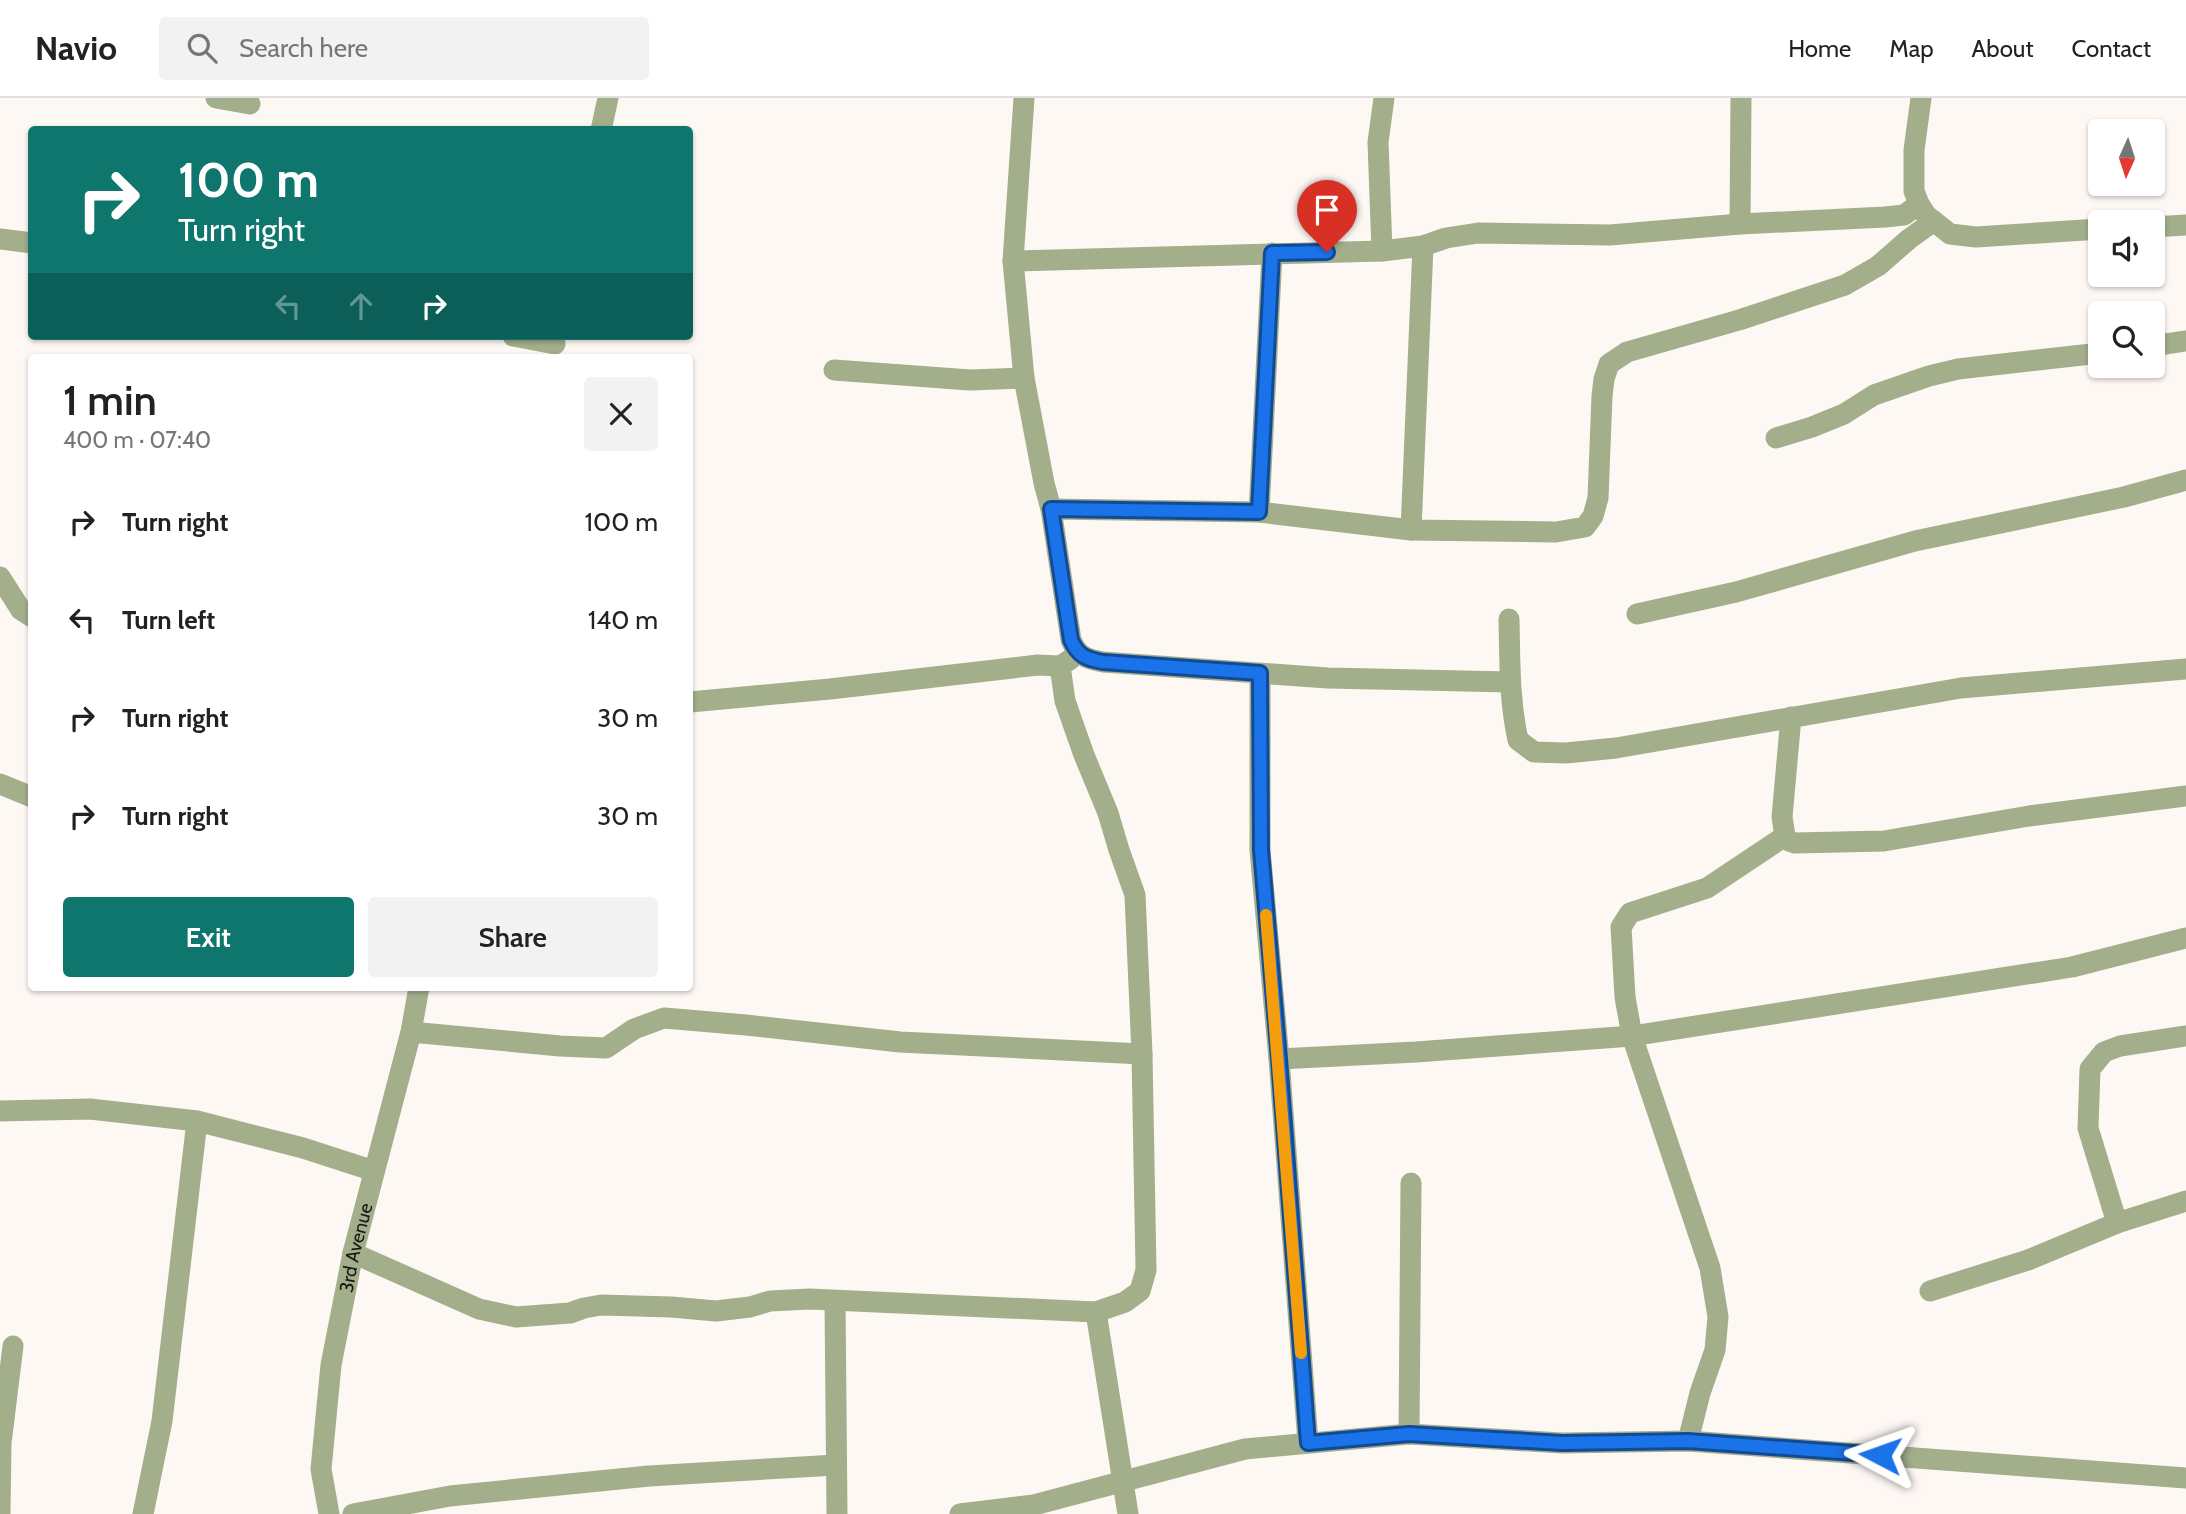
<!DOCTYPE html>
<meta charset="utf-8">
<style>
:root{--surface:#fff;--page:#f2f2f2;--text:#222;--muted:#767676;--line:#e0e0e0;--accent:#0f766e}
body{margin:0;font-family:Cabin,sans-serif;background:var(--page);color:var(--text);height:100vh;display:flex;flex-direction:column;font-size:26px;white-space:nowrap}
*{box-sizing:border-box;margin:0}
p{font-size:23px;color:var(--muted)}
.icon{flex:none;width:38px;height:38px;fill:none;stroke:currentColor;stroke-width:2;stroke-linecap:round;stroke-linejoin:round}
.map{position:relative;flex:1;overflow:hidden}
.panel{position:absolute;left:28px;top:256px;width:665px;height:637px;display:flex;flex-direction:column;background:var(--surface);border-radius:7px;box-shadow:0 2px 5px #0004}
.panel>*{flex:none}
.guide{position:absolute;left:28px;top:28px;width:665px;height:214px;border-radius:7px;box-shadow:0 2px 5px #0004;background:#0f766e;color:#fff;overflow:hidden}
.needle{width:46px;rotate:183deg}
.buttons{position:absolute;left:2088px;top:21px;display:grid;gap:14px}
.buttons a{display:grid;place-items:center;width:77px;height:77px;border-radius:7px;background:var(--surface);box-shadow:0 2px 5px #0004;font-size:35px}
.pin{position:absolute;display:grid;place-items:center;width:60px;height:60px;color:#fff;margin:-72px -30px;border-radius:50% 50% 50% 0;rotate:-45deg;box-shadow:0 0 7px #0007}
.pin .icon{rotate:45deg}
.me{position:absolute;width:77px;margin:-38px;rotate:274deg;stroke-linejoin:round;filter:drop-shadow(0 0 5px #0008)}
.turn{display:flex;align-items:center;gap:24px;height:147px;padding:0 35px;font-size:32px}
.turn .icon{width:91px;height:91px;stroke-width:2.5}
.turn b{display:block;font-size:49px;line-height:60px}
.lanes{display:flex;align-items:center;height:66px;padding:0 35px;background:#0003;justify-content:center;gap:35px;direction:ltr}
.lanes .off{opacity:.35}
.round{display:grid;place-items:center;flex:none;width:74px;height:74px;border-radius:7px;background:var(--page)}
.headline{display:flex;align-items:center;justify-content:space-between;height:119px;padding:0 35px}
h1{font-size:42px;font-weight:600;line-height:52px}
.cta{display:flex;gap:14px;margin-top:auto;padding:14px 35px}
.cta a{flex:1;height:80px;border-radius:7px;background:var(--accent);color:#fff;font-size:28px;font-weight:600;line-height:80px;text-align:center}
.cta a+a{background:var(--page);color:var(--text)}
ul{padding:0;list-style:none}
li{display:flex;align-items:center;gap:21px;height:98px;padding:0 35px}
li div{flex:1}
li b{display:block;font-size:26px}
li em{font-style:normal}
header{display:flex;align-items:center;gap:42px;box-sizing:border-box;height:98px;padding:0 35px;background:var(--surface);border-bottom:2px solid var(--line)}
header strong{font-size:33px}
nav{display:flex;gap:38px;margin-inline-start:auto;font-size:24px}
.search{width:490px;height:63px;background:var(--page);display:flex;align-items:center;gap:18px;box-sizing:border-box;padding:0 24px;border-radius:7px;color:var(--muted);font-size:26px}
.map>svg:first-child{display:block}
.lines{fill:none;stroke-linecap:round;stroke-linejoin:round}
.street{stroke:#a3ae8b;stroke-width:21}
.route-casing{stroke:#114b97;stroke-width:18}
.route{stroke:#1a73e8;stroke-width:12}
.slow{stroke:#f59e0b;stroke-width:12}
.labels{text-anchor:middle;dominant-baseline:central;stroke-width:5;stroke-linejoin:round;paint-order:stroke}
.street-label{font-size:19px;fill:#191615;stroke:#fff}
</style>
<header>
<strong>Navio</strong>
<div class="search"><svg class="icon" aria-label="search" viewBox="0 0 24 24"><circle cx="10" cy="10" r="6"/><path d="M15 15l6 6"/></svg>Search here</div>
<nav><a>Home</a><a>Map</a><a>About</a><a>Contact</a></nav>
</header>
<div class="map">
<svg width="2186" height="1416" viewBox="0 0 2186 1416">
<rect width="100%" height="100%" fill="#fef8f5"/>
<g class="lines">
<g class="street">
<path d="M216 0 250 6"/>
<path d="M1024 0 1013 163 1024 280 1044 385 1051 411 1071 542C1078 558 1086 561 1103 564L1328 580 1510 584"/>
<path d="M1921 0 1914 52V93L1919 106 1926 117 1950 136 1976 139 2100 131"/>
<path d="M601 32 608 0"/>
<path d="M1740 126 1741 0"/>
<path d="M2152 129 2186 127"/>
<path d="M0 141 32 145"/>
<path d="M1382 153 1378 44 1384 0"/>
<path d="M1013 163 1382 153 1423 148 1446 140 1478 135 1610 137 1740 126 1885 119 1904 117 1919 106"/>
<path d="M513 238 555 246"/>
<path d="M2152 248 2186 243"/>
<path d="M834 272 970 282 1024 280"/>
<path d="M1776 340 1812 329 1844 316 1874 297 1929 278 1958 271 2100 255"/>
<path d="M1051 411 1259 414 1411 432 1556 434 1585 429 1593 418 1598 400 1602 298 1604 281 1609 266 1627 254 1739 222 1845 187 1878 168 1909 141 1934 123"/>
<path d="M1259 414 1272 155"/>
<path d="M1411 432 1423 148"/>
<path d="M0 479 21 512 32 519"/>
<path d="M1637 516 1736 494 1915 443 2124 399 2186 382"/>
<path d="M1509 521C1510 563 1509 601 1518 642L1534 654 1566 655 1616 650 1961 590 2186 571"/>
<path d="M1060 568 1065 603 1084 657 1108 715 1119 752 1135 797 1142 956 1146 1172 1140 1193 1125 1204 1096 1214 1128 1416"/>
<path d="M1260 575V752L1279 961 1308 1345"/>
<path d="M690 604 830 591 1038 567 1060 568 1071 561"/>
<path d="M1791 619 1782 719 1785 738 1789 743 1795 745 1884 743 2029 718 2186 698"/>
<path d="M0 686 32 699"/>
<path d="M411 934 560 948 606 950 634 931 664 920 746 927 900 944 1142 956"/>
<path d="M1279 961 1416 954 1632 938 2072 869 2186 840"/>
<path d="M0 1013 90 1011 197 1023 303 1050 374 1073"/>
<path d="M2117 1125 2088 1030 2090 971 2104 954 2120 948 2186 938"/>
<path d="M353 1155 479 1211 516 1219 570 1215 584 1210 601 1207 671 1209 716 1213 750 1209 770 1203 810 1201 1096 1214"/>
<path d="M1930 1193 2028 1162 2117 1125 2186 1103"/>
<path d="M835 1203 837 1416"/>
<path d="M1409 1336 1411 1085"/>
<path d="M1688 1343 1700 1295 1715 1252 1718 1219 1710 1170 1632 938 1625 899 1621 829 1630 815 1707 790 1785 738"/>
<path d="M0 1416 1 1345 13 1248"/>
<path d="M143 1416 162 1323 197 1023"/>
<path id="s1" d="M329 1416 321 1371 331 1267 353 1155 411 934 419 889"/>
<path d="M353 1416 450 1398 649 1378 836 1367"/>
<path d="M960 1416 1034 1407 1245 1351 1409 1336 1562 1345 1688 1343 2186 1380"/>
</g>
</g>
<g class="lines">
<defs>
<path id="route" d="M1327 154 1272 155 1259 414 1051 411 1071 542C1078 558 1086 561 1103 564L1260 575 1261 752 1279 961 1308 1345 1409 1336 1562 1345 1688 1343 1880 1357"/>
</defs>
<use href="#route" class="route-casing"/>
<use href="#route" class="route"/>
<path class="slow" d="M1266 817 1301 1255"/>
</g>
<g class="labels">
<g class="street-label">
<text stroke="none"><textPath href="#s1" startOffset="270">3rd Avenue</textPath></text>
</g>
</g>
</svg>
<div class="buttons">
<a><svg class="needle" viewBox="-14 -14 28 28"><path d="M0-13l5 13h-10z" fill="#e53935"/><path d="M0 13l5-13h-10z" fill="#767676"/></svg></a>
<a><svg class="icon" aria-label="sound" viewBox="0 0 24 24"><path d="M4 9h4l5-4v14l-5-4H4zM17 9q2 3 0 6"/></svg></a>
<a><svg class="icon" aria-label="search" viewBox="0 0 24 24"><circle cx="10" cy="10" r="6"/><path d="M15 15l6 6"/></svg></a>
</div>
<div class="pin" style="left:1327px;top:154px;background:#d93025"><svg class="icon" aria-label="arrive" viewBox="0 0 24 24"><path d="M6 21V4h12l-3 4 3 4H6"/></svg></div>
<svg class="me" style="left:1880px;top:1357px" viewBox="-20 -20 40 40"><path d="M0-17L14 15 0 8-14 15z" fill="#1a73e8" stroke="#fff" stroke-width="4"/></svg>
<div class="guide">
<div class="turn"><svg class="icon" aria-label="right" viewBox="0 0 24 24"><path d="M7 20v-9h11M14 6l5 5-5 5"/></svg><div><b>100 m</b>Turn right</div></div>
<div class="lanes"><svg class="icon off" aria-label="left" viewBox="0 0 24 24"><path d="M17 20v-9H6M10 6l-5 5 5 5"/></svg><svg class="icon off" aria-label="ahead" viewBox="0 0 24 24"><path d="M12 20V5M6 11l6-6 6 6"/></svg><svg class="icon" aria-label="right" viewBox="0 0 24 24"><path d="M7 20v-9h11M14 6l5 5-5 5"/></svg></div>
</div>
<section class="panel">
<div class="headline"><div><h1>1 min</h1><p>400 m · 07:40</p></div><a class="round"><svg class="icon" aria-label="close" viewBox="0 0 24 24"><path d="M6 6l12 12M18 6L6 18"/></svg></a></div>
<ul>
<li><svg class="icon" aria-label="right" viewBox="0 0 24 24"><path d="M7 20v-9h11M14 6l5 5-5 5"/></svg><div><b>Turn right</b></div><em>100 m</em></li>
<li><svg class="icon" aria-label="left" viewBox="0 0 24 24"><path d="M17 20v-9H6M10 6l-5 5 5 5"/></svg><div><b>Turn left</b></div><em>140 m</em></li>
<li><svg class="icon" aria-label="right" viewBox="0 0 24 24"><path d="M7 20v-9h11M14 6l5 5-5 5"/></svg><div><b>Turn right</b></div><em>30 m</em></li>
<li><svg class="icon" aria-label="right" viewBox="0 0 24 24"><path d="M7 20v-9h11M14 6l5 5-5 5"/></svg><div><b>Turn right</b></div><em>30 m</em></li>
</ul>
<div class="cta"><a>Exit</a><a>Share</a></div>
</section>
</div>
